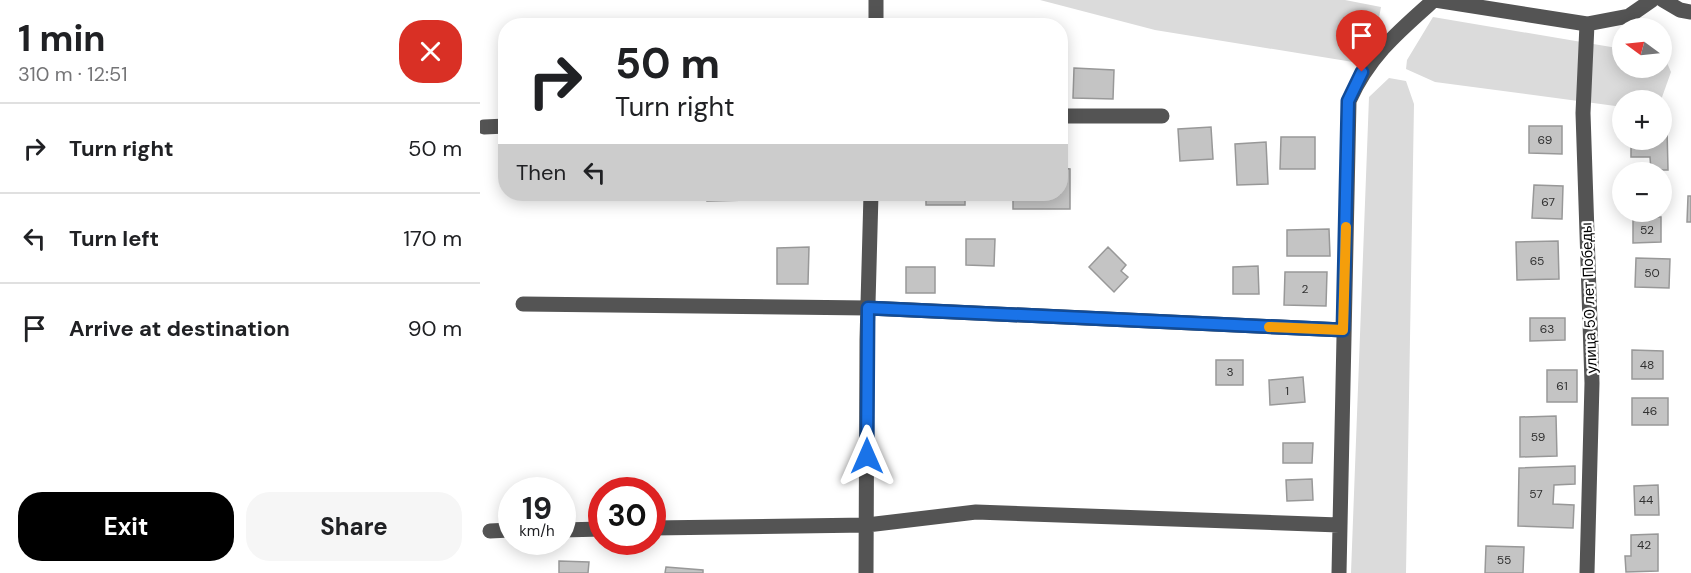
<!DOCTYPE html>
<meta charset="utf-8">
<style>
:root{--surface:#fff;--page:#f6f6f6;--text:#202124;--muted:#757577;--line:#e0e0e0;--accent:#000}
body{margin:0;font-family:"DM Sans",sans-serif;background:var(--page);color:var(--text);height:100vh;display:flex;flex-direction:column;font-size:22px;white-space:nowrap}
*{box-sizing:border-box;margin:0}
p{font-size:20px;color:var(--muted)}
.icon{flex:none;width:33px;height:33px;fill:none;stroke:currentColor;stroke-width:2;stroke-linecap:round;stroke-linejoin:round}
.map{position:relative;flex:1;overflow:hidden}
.drawer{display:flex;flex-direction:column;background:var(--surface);width:480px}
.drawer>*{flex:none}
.banner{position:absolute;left:18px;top:18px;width:570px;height:183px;border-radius:24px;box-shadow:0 3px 15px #0003;background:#fff;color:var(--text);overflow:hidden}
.needle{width:39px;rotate:285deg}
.buttons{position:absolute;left:1132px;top:18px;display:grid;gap:12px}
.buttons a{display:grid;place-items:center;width:60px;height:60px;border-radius:50%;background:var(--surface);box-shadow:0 3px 15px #0003;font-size:30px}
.speed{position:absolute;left:18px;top:477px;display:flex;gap:12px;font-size:30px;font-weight:700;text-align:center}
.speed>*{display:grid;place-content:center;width:78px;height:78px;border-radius:50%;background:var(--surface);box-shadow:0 3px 15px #0003;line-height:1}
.speed small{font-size:15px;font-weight:400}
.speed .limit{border:9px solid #d22;background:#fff;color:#111}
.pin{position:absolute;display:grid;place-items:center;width:51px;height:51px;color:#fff;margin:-62px -26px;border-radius:50% 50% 50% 0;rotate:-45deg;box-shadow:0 0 6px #0007}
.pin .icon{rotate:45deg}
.me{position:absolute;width:66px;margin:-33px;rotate:0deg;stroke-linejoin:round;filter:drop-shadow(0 0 4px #0008)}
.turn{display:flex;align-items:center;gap:21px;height:126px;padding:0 18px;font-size:27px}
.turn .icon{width:78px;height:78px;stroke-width:2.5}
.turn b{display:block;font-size:42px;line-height:51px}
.then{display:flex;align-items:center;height:57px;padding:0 18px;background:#0003;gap:12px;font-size:22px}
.round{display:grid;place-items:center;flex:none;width:63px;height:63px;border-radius:24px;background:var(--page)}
.overview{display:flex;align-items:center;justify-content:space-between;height:102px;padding:0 18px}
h1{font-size:36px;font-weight:700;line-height:45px}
.button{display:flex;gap:12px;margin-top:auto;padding:12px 18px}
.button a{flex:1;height:69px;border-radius:24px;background:var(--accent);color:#fff;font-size:24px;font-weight:700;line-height:69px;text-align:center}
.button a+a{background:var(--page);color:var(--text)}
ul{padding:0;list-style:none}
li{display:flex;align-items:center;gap:18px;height:90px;padding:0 18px;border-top:2px solid var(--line)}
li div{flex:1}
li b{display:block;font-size:22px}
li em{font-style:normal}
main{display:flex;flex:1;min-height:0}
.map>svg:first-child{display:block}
.green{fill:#dbdbdb}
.building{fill:#c4c4c4;stroke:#989898;stroke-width:1.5}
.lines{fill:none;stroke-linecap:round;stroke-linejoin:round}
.minor{stroke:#545454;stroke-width:15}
.route-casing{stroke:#114b97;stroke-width:15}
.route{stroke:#1a73e8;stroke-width:10}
.slow{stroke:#f59e0b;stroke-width:10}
.labels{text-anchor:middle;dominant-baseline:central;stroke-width:4.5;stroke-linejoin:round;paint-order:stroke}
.number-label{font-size:12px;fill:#313131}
.street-label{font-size:15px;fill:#000;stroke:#fff}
</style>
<main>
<section class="drawer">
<div class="overview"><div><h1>1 min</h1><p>310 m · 12:51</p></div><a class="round" style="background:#d93025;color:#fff"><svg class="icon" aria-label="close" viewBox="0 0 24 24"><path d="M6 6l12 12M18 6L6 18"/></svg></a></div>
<ul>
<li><svg class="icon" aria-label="right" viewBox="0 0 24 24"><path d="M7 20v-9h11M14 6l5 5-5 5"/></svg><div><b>Turn right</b></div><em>50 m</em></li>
<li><svg class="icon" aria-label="left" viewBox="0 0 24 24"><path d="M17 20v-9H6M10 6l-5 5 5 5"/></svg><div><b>Turn left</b></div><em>170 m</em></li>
<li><svg class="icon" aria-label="arrive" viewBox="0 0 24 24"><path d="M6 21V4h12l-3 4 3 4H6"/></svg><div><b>Arrive at destination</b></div><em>90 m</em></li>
</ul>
<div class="button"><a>Exit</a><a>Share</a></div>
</section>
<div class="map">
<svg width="1211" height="573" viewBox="0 0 1211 573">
<rect width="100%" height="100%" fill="#fff"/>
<path class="green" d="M560 0H865L901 7 893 50 873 62 675 30Z
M953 17 1143 49V68H1182L1184 56 1191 72 1181 100H1143V107L955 82 926 69 927 60Z
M909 78 926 81 934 104 926 573H871L889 97Z"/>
<path class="building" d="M594 68 634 70 633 99 593 98Z
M1049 126H1082V154L1049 153Z
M731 127 733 159 700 161 698 129Z
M1182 128H1187L1188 170H1171L1170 157H1151V140H1182Z
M801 137H835V169H800Z
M786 142 788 184 757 185 755 144Z
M580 168 590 169V209H533V194H580Z
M1054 185 1083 186 1082 219 1052 218Z
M96 194H141V196L96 197Z
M227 194H270V200L227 201Z
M446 194H485V205H446Z
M1208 196H1211V222H1207Z
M1153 217H1181V242L1153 243Z
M849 229 850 256H807V230Z
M486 239H515L514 266 486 265Z
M1078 241 1079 279 1037 280 1036 242Z
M329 247 328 284H297V248Z
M628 247 646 265 641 271 648 277 634 292 609 267Z
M1156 258 1190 259 1189 288 1155 287Z
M778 266 779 294H753V267Z
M426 267H455V293H426Z
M805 272H847L846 306 804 305Z
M1050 318H1085V340L1050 341Z
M1152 350 1183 351V379H1152Z
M736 360H763V385H736Z
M1067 370H1097V402H1067Z
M823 377 825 402 790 405 789 380Z
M1152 398H1188V425H1152Z
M1076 416 1077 456 1040 457V417Z
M803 443H833L832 463H803Z
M1095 466V484L1074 485 1073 504 1094 505 1093 528 1038 526 1039 468Z
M832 479 833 500 807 501 806 480Z
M1178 485 1179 515H1155L1154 486Z
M1178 534V571L1146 572 1145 556H1151V535Z
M1006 546 1044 547 1043 573H1005Z
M79 561 109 562 108 573H79Z
M186 567 223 570V573H185Z"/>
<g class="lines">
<path class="minor" d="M955 0 1107 24 1149 16 1172 0
M1183 0 1200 10 1211 12
M1107 24 1103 113 1112 383 1107 573
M396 26V0
M580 116H682
M4 127 26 126
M43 304 388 308 863 330
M172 528 387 525 496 512 859 525
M82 530 122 529
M10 531 32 530
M386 573 387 340 391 194
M859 573 869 101C889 56 918 32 954 0"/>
</g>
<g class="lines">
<defs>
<path id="route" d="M387 456 388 308 863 330 868 101 882 72"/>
</defs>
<use href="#route" class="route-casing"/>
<use href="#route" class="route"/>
<path class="slow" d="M789 327 863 330 866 227"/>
</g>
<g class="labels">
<g class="number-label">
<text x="1065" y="140">69</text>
<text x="1068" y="202">67</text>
<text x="1167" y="230">52</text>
<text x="1057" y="261">65</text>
<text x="1172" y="273">50</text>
<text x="825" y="289">2</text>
<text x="1067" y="329">63</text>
<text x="1167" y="365">48</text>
<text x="750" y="372">3</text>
<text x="1082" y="386">61</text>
<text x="807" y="391">1</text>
<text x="1170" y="411">46</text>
<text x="1058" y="437">59</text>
<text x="1056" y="494">57</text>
<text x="1166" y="500">44</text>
<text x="1164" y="545">42</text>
<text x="1024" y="560">55</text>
</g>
<g class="street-label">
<text transform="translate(1109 298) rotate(-92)">улица 50 лет Победы</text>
</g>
</g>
</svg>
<div class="buttons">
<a><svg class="needle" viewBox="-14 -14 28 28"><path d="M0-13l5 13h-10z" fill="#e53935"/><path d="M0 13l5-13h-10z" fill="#757577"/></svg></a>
<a>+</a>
<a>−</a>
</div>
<div class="speed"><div>19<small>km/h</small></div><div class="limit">30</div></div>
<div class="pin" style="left:882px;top:72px;background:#d93025"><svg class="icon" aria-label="arrive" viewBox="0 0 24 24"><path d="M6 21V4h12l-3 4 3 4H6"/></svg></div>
<svg class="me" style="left:387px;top:456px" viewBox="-20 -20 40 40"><path d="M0-17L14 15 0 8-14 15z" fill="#1a73e8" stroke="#fff" stroke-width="4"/></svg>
<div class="banner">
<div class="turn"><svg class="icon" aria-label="right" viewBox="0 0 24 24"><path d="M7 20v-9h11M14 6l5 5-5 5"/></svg><div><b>50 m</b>Turn right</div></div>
<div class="then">Then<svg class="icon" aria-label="left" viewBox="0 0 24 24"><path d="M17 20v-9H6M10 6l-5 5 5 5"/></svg></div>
</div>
</div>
</main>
